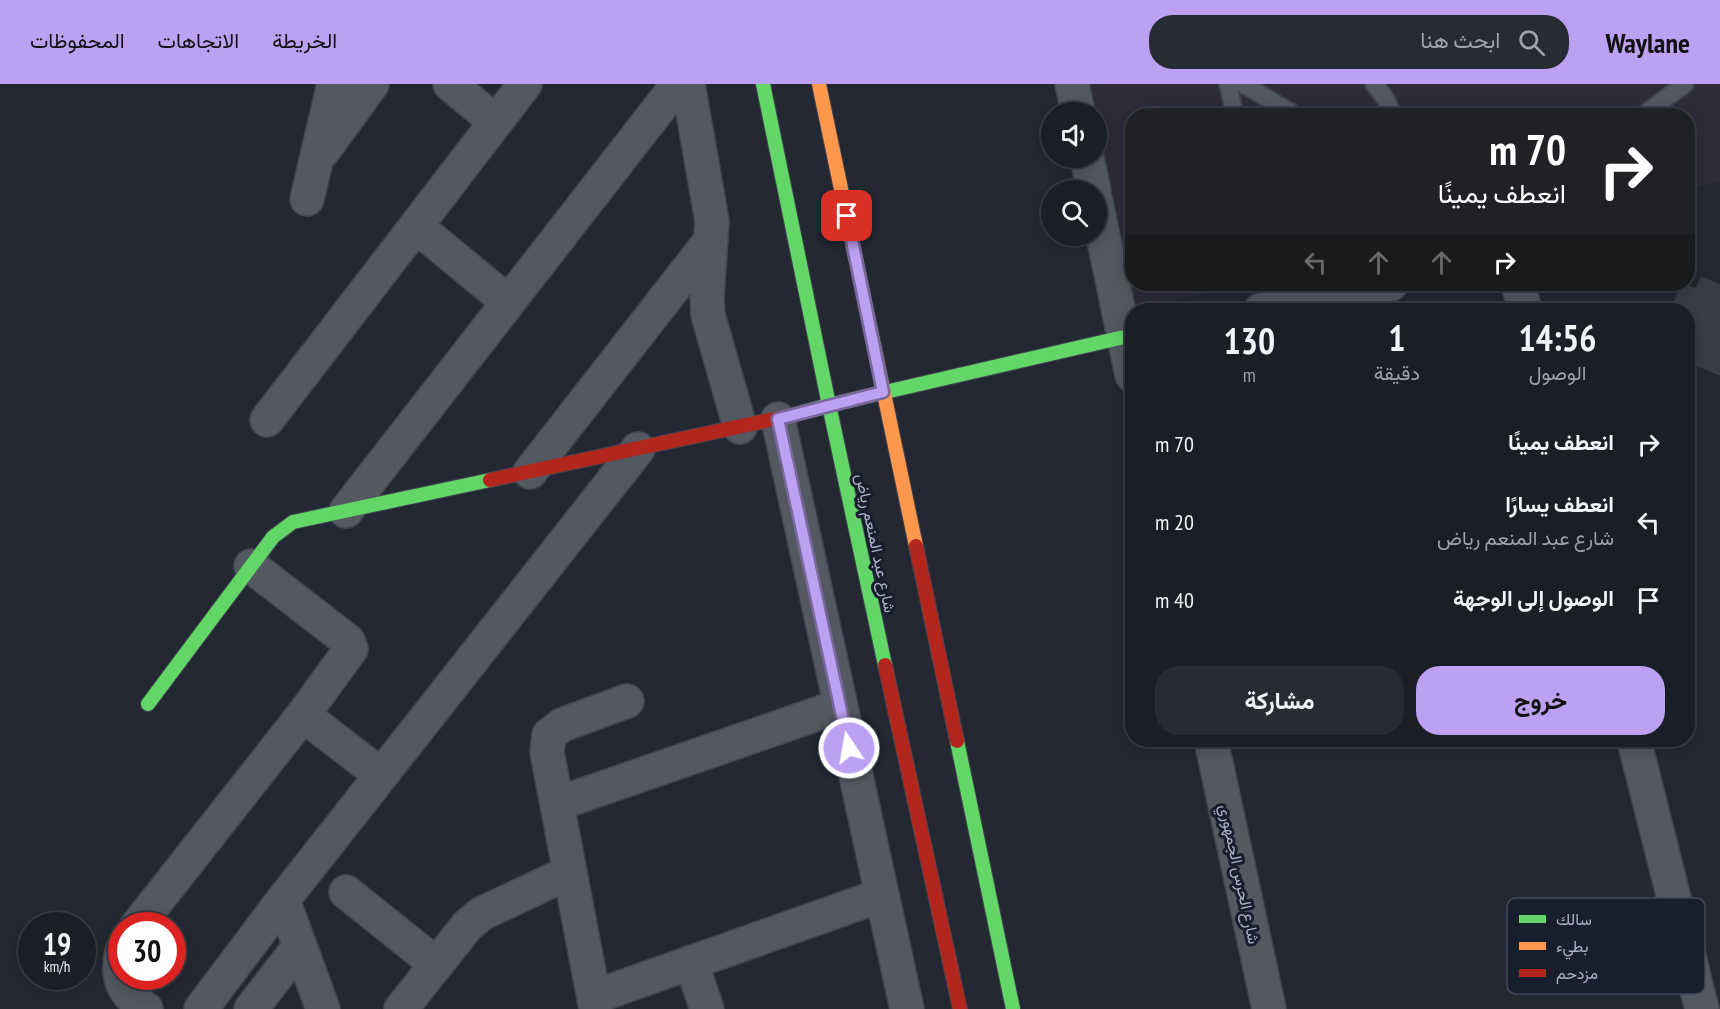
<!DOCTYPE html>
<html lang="ar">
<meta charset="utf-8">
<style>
:root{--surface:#1a1e26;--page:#272b32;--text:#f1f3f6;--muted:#9fa2a7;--line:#383c43;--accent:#bca0f2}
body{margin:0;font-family:"PT Sans Narrow",Vazirmatn,sans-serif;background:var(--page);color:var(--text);direction:rtl;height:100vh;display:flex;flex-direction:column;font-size:22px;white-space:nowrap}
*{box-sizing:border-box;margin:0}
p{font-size:20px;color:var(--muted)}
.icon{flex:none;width:33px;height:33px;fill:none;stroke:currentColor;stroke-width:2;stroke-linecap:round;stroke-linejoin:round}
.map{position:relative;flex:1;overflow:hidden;direction:ltr}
.side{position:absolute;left:1125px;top:219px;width:570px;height:444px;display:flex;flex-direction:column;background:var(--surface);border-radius:24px;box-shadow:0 3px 15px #0003,0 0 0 2px var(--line);direction:rtl}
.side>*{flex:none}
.top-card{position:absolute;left:1125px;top:24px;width:570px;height:183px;border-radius:24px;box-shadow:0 3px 15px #0003,0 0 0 2px var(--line);direction:rtl;background:#202124;color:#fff;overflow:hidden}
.fabs{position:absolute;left:1041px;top:18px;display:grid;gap:12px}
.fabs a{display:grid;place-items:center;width:66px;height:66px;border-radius:50%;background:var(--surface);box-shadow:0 3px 15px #0003,0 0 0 2px var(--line);font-size:30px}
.speed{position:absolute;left:18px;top:828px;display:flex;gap:12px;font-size:30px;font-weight:700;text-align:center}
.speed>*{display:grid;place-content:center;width:78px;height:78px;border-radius:50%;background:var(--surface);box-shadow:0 3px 15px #0003,0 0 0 2px var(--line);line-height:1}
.speed small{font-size:15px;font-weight:400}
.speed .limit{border:9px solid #d22;background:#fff;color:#111}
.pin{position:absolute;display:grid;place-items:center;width:51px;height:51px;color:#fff;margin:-26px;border-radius:12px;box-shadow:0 3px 9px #0006}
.me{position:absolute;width:66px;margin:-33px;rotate:348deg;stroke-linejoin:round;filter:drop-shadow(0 0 4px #0008)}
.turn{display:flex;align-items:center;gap:21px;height:126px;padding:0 30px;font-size:27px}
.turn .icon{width:78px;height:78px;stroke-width:2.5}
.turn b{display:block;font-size:42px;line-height:51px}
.lanes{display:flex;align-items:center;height:57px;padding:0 30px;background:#0003;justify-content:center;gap:30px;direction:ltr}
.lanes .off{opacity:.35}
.eta{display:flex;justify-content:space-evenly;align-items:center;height:102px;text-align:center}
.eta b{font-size:36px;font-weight:700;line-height:42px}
.primary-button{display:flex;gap:12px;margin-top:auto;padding:12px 30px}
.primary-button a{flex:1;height:69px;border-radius:24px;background:var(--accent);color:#111;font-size:24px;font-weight:700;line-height:69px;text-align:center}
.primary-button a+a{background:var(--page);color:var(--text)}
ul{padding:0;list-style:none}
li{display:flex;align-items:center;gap:18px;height:78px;padding:0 30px}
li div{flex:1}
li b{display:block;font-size:22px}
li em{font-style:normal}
header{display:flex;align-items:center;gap:36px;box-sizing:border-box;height:84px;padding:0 30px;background:var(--accent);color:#111}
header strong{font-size:28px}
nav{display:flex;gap:33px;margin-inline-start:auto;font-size:21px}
.search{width:420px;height:54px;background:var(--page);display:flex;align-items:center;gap:15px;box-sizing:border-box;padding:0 21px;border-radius:24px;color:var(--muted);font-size:22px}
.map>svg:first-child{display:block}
.medical{fill:#2e2c3b}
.building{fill:#383d46}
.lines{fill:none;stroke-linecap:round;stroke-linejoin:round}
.lane-casing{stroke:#40454f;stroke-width:20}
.street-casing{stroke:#40454f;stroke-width:36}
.fast-casing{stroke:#40454f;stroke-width:16}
.slow-casing{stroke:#40454f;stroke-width:16}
.jam-casing{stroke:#40454f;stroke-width:16}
.lane{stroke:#535861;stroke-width:16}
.street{stroke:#535861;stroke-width:33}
.fast{stroke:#63d668;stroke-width:14}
.slow{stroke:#ff974d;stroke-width:14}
.jam{stroke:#b3261e;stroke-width:14}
.route-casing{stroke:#7a689d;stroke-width:15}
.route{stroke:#bca0f2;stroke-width:10}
.labels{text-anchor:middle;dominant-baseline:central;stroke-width:6;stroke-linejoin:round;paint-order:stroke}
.street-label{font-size:16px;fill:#aab3c6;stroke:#171e2d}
.key{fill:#171e2d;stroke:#434b5b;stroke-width:1.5}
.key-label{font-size:16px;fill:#aab3c6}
</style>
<header>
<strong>Waylane</strong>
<div class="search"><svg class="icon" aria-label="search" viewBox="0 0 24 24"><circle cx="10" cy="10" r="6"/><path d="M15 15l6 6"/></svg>ابحث هنا</div>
<nav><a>الخريطة</a><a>الاتجاهات</a><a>المحفوظات</a></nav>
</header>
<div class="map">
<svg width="1720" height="925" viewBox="0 0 1720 925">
<rect width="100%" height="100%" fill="#232832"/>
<path class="medical" d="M1090 0H1720V98L1688 105V32H1132V200H1250L1137 224Z"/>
<path class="building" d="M1701 192 1720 200V292L1697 282 1688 304V226H1670L1681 200 1696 204Z
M1650 218 1669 226H1647Z"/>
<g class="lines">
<defs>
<path id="lane" d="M1228 0 1235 32
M1243 0 1297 32
M1374 0C1382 9 1390 19 1392 32
M1642 32 1685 0"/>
<path id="street" d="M450 0 496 38
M688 0 712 137 707 213 708 231 740 343
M1072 0 1078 28
M323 67 372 0
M1087 74 1094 106
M307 115 334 0
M1096 118 1132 291
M416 142 508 218
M1518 200 1525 226
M1261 226 1391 200
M778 335 907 925
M267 336 525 0
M530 388 711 156
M346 427 678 0
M303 631 381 691
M1211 656 1269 925
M1634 656 1702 925
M557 720 840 622
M346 808 436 880
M283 816 323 925
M137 842 303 631 351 565 348 557 251 482
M122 867C115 894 124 910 146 925
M691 878 707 925
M594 913 882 811
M201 925 283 816 638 365
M251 925 300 862
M401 925 467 842 481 830 570 788
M596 925 547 668 549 651 562 641 627 617"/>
<path id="fast" d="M763 0 829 321 885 581
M793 331 829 321 1124 253
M148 620 273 453 293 438 490 396
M957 657 1013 925"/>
<path id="slow" d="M819 0 916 462"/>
<path id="jam" d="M490 396 793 331
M916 462 957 657
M885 581 960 925"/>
</defs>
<use href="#lane" class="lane-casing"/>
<use href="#street" class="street-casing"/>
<use href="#fast" class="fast-casing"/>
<use href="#slow" class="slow-casing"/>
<use href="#jam" class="jam-casing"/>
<use href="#lane" class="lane"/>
<use href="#street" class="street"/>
<use href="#fast" class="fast"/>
<use href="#slow" class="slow"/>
<use href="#jam" class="jam"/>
</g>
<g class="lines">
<defs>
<path id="route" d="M847 132 883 308 778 335 849 664"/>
</defs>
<use href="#route" class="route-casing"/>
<use href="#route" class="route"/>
</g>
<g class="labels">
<g class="street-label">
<text transform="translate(876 459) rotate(78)">شارع عبد المنعم رياض</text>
<text transform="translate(1240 790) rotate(78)">شارع الحرس الجمهوري</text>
</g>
</g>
<rect x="1507" y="814" width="198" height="96" rx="9" class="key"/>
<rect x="1519" y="831" width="27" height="8" fill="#63d668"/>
<rect x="1519" y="858" width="27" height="8" fill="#ff974d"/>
<rect x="1519" y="885" width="27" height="8" fill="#b3261e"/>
<g class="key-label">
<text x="1556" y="841">سالك</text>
<text x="1556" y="868">بطيء</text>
<text x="1556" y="895">مزدحم</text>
</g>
</svg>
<div class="fabs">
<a><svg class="icon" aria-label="sound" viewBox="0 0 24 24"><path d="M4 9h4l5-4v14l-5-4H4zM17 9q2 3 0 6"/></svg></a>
<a><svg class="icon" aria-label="search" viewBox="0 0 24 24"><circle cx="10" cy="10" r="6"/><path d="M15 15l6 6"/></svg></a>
</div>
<div class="speed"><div>19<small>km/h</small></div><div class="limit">30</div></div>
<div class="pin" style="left:847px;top:132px;background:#d93025"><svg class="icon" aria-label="arrive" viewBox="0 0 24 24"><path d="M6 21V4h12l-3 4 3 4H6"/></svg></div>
<svg class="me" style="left:849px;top:664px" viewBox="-20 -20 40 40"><circle r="17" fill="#bca0f2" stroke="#fff" stroke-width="3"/><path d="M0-11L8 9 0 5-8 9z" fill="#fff"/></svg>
<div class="top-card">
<div class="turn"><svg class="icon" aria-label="right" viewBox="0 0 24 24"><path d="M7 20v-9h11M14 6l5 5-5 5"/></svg><div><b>70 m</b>انعطف يمينًا</div></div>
<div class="lanes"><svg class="icon off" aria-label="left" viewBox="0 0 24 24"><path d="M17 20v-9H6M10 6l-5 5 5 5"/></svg><svg class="icon off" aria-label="ahead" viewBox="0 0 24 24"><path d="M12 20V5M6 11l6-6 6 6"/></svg><svg class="icon off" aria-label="ahead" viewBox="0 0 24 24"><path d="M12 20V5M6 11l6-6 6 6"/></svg><svg class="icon" aria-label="right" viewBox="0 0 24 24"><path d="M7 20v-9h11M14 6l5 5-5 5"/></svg></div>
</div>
<section class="side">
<div class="eta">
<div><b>14:56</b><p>الوصول</p></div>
<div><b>1</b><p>دقيقة</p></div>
<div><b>130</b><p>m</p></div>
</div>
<ul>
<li><svg class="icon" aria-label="right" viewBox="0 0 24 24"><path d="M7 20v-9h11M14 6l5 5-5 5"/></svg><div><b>انعطف يمينًا</b></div><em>70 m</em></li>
<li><svg class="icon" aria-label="left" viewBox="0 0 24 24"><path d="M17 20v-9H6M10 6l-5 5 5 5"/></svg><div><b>انعطف يسارًا</b><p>شارع عبد المنعم رياض</p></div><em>20 m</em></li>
<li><svg class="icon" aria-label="arrive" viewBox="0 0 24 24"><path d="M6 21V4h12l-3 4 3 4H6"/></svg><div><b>الوصول إلى الوجهة</b></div><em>40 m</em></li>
</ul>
<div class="primary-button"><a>خروج</a><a>مشاركة</a></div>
</section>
</div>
